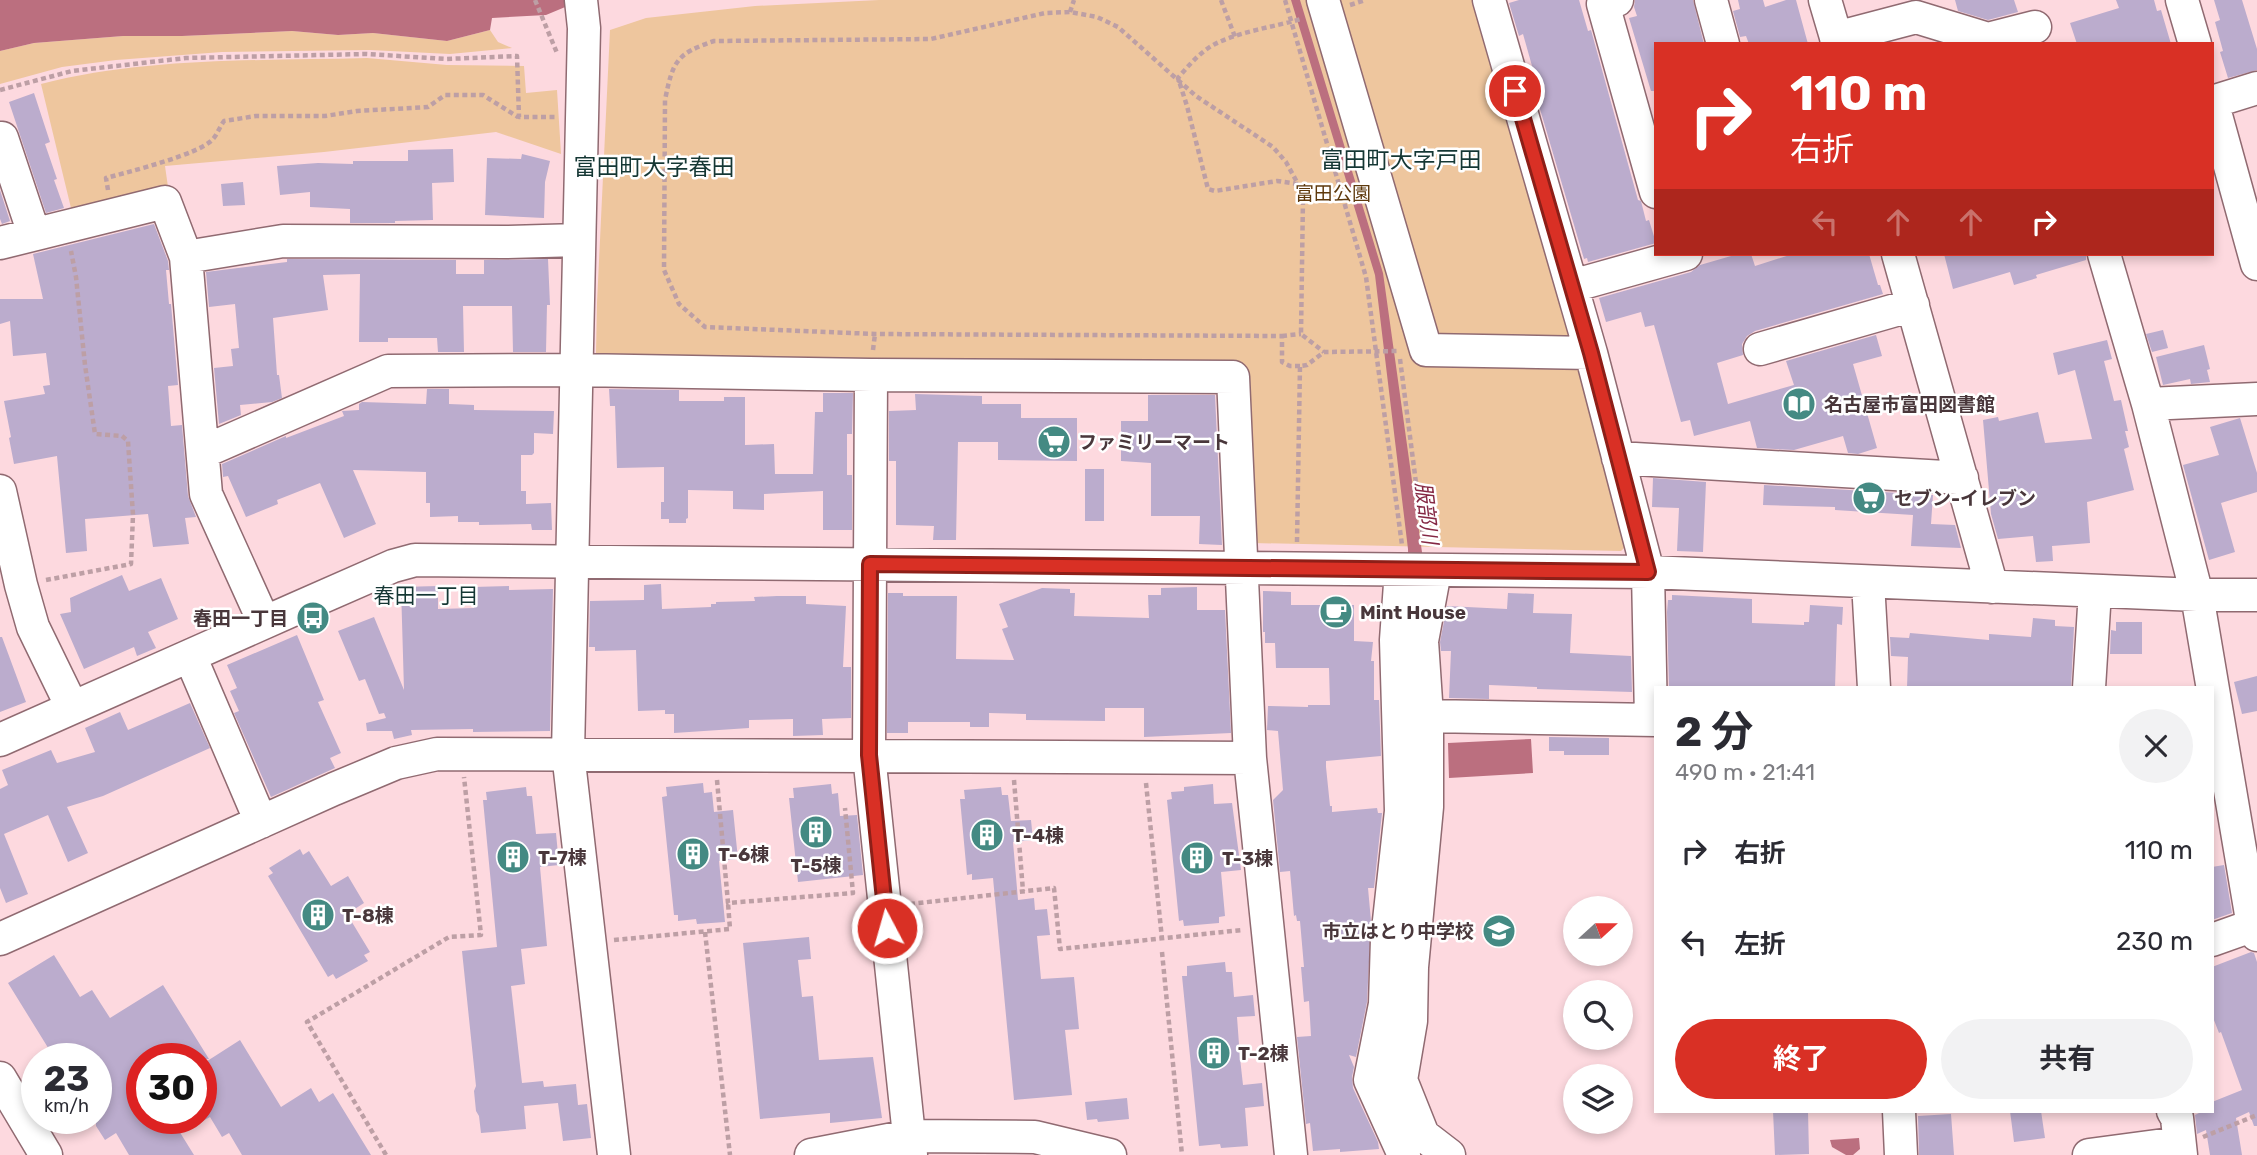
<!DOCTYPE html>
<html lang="ja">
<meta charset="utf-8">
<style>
:root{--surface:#fff;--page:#f2f2f3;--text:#2b2b33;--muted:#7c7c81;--accent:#d93025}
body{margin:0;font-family:Rubik,"Noto Sans JP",sans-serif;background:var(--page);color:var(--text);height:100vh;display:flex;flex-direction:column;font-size:26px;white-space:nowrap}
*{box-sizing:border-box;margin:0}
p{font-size:23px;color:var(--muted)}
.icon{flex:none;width:38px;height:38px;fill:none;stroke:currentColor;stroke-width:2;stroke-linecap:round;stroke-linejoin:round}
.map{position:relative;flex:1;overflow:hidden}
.details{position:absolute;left:1654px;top:686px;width:560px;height:427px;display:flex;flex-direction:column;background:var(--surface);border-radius:0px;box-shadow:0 4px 10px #0003}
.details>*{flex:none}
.hud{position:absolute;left:1654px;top:42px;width:560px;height:214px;border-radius:0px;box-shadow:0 4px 10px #0003;background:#d93025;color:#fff;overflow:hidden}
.needle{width:46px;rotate:69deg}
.buttons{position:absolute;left:1563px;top:896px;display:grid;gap:14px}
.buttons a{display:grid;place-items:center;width:70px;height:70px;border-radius:50%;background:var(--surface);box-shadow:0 4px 10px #0003;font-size:35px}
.speed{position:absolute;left:21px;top:1043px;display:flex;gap:14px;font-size:35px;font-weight:700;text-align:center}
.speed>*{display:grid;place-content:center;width:91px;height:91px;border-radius:50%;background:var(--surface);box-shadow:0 4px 10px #0003;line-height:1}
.speed small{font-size:18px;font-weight:400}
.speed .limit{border:10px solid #d22;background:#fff;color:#111}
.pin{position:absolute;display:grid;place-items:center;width:60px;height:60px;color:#fff;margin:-30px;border:4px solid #fff;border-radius:50%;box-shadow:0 2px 7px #0007}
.me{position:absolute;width:77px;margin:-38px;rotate:354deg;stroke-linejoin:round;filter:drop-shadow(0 0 5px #0008)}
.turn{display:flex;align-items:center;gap:24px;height:147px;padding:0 21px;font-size:32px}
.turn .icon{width:91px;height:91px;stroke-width:2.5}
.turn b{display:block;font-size:49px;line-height:60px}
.lanes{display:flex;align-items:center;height:66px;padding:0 21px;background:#0003;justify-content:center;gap:35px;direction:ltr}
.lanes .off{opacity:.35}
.round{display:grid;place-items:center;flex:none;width:74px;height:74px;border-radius:37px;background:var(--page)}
.headline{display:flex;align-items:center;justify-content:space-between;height:119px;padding:0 21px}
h1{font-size:42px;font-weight:700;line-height:52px}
.action{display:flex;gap:14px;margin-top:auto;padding:14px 21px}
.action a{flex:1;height:80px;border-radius:42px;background:var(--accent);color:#fff;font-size:28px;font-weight:700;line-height:80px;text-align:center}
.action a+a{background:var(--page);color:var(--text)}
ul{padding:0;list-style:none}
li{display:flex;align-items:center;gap:21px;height:91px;padding:0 21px}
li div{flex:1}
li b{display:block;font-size:26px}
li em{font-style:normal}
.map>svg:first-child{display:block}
.green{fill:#eec69e}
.water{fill:#bb6f7f}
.building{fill:#bbaccd}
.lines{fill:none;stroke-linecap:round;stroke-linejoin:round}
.minor-casing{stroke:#906a71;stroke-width:35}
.path{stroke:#bd9fa5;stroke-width:4.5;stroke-dasharray:5 3.5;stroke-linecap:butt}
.minor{stroke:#fff;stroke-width:32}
.route-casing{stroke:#8d1f18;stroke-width:18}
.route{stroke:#d93025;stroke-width:12}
.labels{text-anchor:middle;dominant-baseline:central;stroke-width:5;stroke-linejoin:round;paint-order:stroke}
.park-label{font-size:19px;fill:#5e390c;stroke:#fff}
.poi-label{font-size:19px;font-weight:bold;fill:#49373b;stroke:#fff;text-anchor:start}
.water-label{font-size:21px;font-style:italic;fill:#852844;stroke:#fff}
.neighbourhood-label{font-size:21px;fill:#153734;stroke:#fff}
.quarter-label{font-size:23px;fill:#153734;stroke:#fff}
</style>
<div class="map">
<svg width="2257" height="1155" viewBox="0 0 2257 1155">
<rect width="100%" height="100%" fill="#fdd9df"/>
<path class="green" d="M879 0H1479L1630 542 1621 551 1253 543 1243 365 603 361 596 353 597 303 610 30 646 18 755 6Z
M490 30 498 42 512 48 450 54 370 50 222 52 116 60 62 67 0 84V51L34 43 123 36H182L292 31 338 35 373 33 447 41Z
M367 58 447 65 524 66 526 93 557 90 561 154 496 132 324 152 165 166 169 194 71 208 41 84C147 57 258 61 367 58Z"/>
<path class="water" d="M0 0H582L546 15 492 18 490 30 447 41 373 33 338 35 292 31 182 36H123L34 43 0 51Z
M1291 0H1300L1383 273 1427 588 1416 641 1421 806 1407 940 1404 1019 1391 1084 1412 1134 1433 1155H1420L1404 1140 1381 1086 1393 1005 1395 942 1408 811 1405 641 1409 594 1408 549 1375 275Z
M1531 739 1533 773 1449 778 1448 743Z
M1859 1138 1860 1149 1853 1155H1846L1832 1147 1830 1140Z"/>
<path class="building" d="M1519 0H1579L1588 31 1591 30 1638 200 1641 201 1646 221 1649 220 1656 243 1588 262 1587 258 1584 259 1530 75 1534 73 1523 34 1519 36 1509 3Z
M1635 0H1693L1704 44H1656V91H1651L1629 18 1637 16 1634 7Z
M1738 0H1763L1765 7 1786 0H1796L1808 44H1749L1746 36 1740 37 1733 11 1740 9Z
M1955 0H2014L2018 12 1988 20 1958 11Z
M2116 0H2154L2157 11 2161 10 2171 44H2077L2070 23 2119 8Z
M2214 0H2242L2257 49V70L2228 78 2220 52 2223 51 2215 22 2220 20Z
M34 93 50 142 45 144 57 179 54 180 64 208 46 213 9 102Z
M453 149 454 182 432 183 433 220 395 221V223H350V209L310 207V192L280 195 277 166 318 163 353 164V161H408V150Z
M522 154 550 161 545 182 544 218 485 215 487 158 521 159Z
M243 182 245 205 223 206 221 184Z
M0 190 10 221 2 224 0 219Z
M154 224 168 261 169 270H166L169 304H171L178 385 168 386 171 426 182 425 188 496 196 517 185 518 189 544 153 547 148 514 85 519 87 551 66 553 57 456 14 464 9 438 11 437 4 401 45 394 43 386 50 385 46 353 13 356 10 321 0 324V299H43L33 254Z
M1738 254H1751L1755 266 1793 254H1869L1878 285H1880L1883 294 1755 331 1747 336 1742 344 1743 355 1717 363 1728 404 1794 385 1786 361 1876 335 1882 356 1853 364 1877 448 1858 454 1848 453 1843 436 1794 450 1757 448 1750 421 1694 436 1690 420 1681 422 1654 325 1645 327 1641 312 1606 322 1599 298 1691 272 1700 265Z
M1944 254H2086V260L2036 275 2037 278 2014 285 2010 272 1953 289Z
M287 259 456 260V274H484V260L548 259 550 305H547L546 352H513L512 306H463L464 352H438L437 338H388V342H359L360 274 323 275 328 310 273 318 277 375H279L282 398 272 402 240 405 241 415 219 424 214 368 233 366 231 349 239 348 235 304 209 307 206 272 287 262Z
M2163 330 2168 348 2152 352 2146 334Z
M2107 340 2112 359 2104 361 2114 401 2121 400 2128 431H2125L2129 447 2124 449 2134 490 2087 502 2090 543 2052 546 2053 561 2036 562 2033 536 1998 539 1991 514 1983 420 1998 417 1999 421 2038 412 2045 443 2092 439 2075 370 2058 375 2053 353Z
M2204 345 2210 369 2207 370 2210 382 2191 384 2190 379 2163 385 2156 357Z
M427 389H449V404L474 405V410L554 411 553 434 534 433V453L532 455H521V491H526V504L551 503 552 530H532L531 524 479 525V522H458V516L430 517V503H426V472L353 470 376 524 344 538 320 483 277 500 278 504 246 517 228 476 223 477 222 464 286 436V438L344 416 342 411 359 410V404L362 402 426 404Z
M609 389 679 390V401H724V397H745V445L774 444 775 474H813L815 412H823V393H853L852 434H847V475H852V530H823V491L764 494V510L733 509V491L688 490V518L686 519V523H669V519H661V502H664V467L617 468 615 406H610Z
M915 394 982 396V404H1021V418H1077V461L998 460V442H958L956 540H933L934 526 896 525V461H889V411L916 410Z
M1148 395H1215L1222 545 1199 544 1200 516H1151V463L1121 461V421H1148Z
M2240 418 2257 473V492L2221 503 2235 552 2209 560 2183 465 2219 455 2210 427Z
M1085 469H1104V521H1085Z
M1653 478 1706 482 1703 552 1677 551 1679 508 1652 507Z
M1764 485 1933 495 1931 524 1955 525 1961 548 1911 546 1913 515 1835 510V507L1763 505Z
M122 575 129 591 161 578 178 619 148 632 156 648 137 656 134 647 84 669 60 614 71 612 70 598Z
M661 584 662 609 711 607V604H716V602L755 601 754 597 777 596H806V604L846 606 843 667H851V718L822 719 823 735 793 736V719L749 720V728L674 733V714H665V710L638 711 636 650 595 651V647H589L590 601 644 600V585Z
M438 586V609L474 608 473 587 509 586V590L553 589 550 731 473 732V729L411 730 412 735 394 739 392 731H367L366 723 386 718 384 713 379 714 365 679 359 681 338 631 374 617 404 690 401 587Z
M1197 587V610H1225L1231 733 1144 737V708H1105V721L1026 720V714L989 713V727H970V722H908V733H887L888 593H903V596H957L956 659 1014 660 1002 629 1008 627 999 604 1042 588 1070 589V593H1075L1074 616 1149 618 1148 595H1161V588Z
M1263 591 1291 592V605H1354V641L1373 642 1371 661H1374V700H1379L1381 756 1326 761V767L1330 806H1332V812L1377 808 1378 813H1382L1374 888H1368L1371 921 1367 1002 1356 1057 1349 1055 1354 1067 1352 1077 1353 1088 1378 1142 1379 1149 1340 1152V1149L1313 1151 1310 1123 1306 1124 1297 1037 1311 1036 1309 1001 1304 1002 1301 967H1304L1300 921H1297L1296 915 1294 916 1290 871 1280 872 1273 800 1283 790 1278 731 1267 730 1268 706 1308 707V705H1330L1329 668H1276L1275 643H1265V632H1263Z
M1508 593 1534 594 1533 613 1572 614 1570 653 1631 656 1632 692 1537 689V687L1489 685V699L1449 698 1451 651H1441L1440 642 1447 606 1507 609Z
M1672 595 1752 599V623L1804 625V622H1809L1810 605 1843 607 1842 625 1837 624 1835 688H1669L1667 612 1668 600H1672Z
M2033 618 2055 620V626L2074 627 2071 688H1907L1908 657 1891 656 1890 637 1909 638 1910 633 1989 640V634L2031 637Z
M2116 622H2142V654H2110L2111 630 2116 631Z
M297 635 324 700 318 702 341 753 330 758 335 768 271 797 234 713 239 711 230 691 237 688 227 665Z
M0 637H2L26 702 0 712Z
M2257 676V711L2242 714 2234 682Z
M190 703 210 748 103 796 67 807 88 853 68 862 48 815 4 834 28 894 6 903 0 888V789L8 785 2 770 51 750 57 763 95 752 85 728 120 712 128 730Z
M1549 737 1609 738V755H1564V751H1549Z
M703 783 704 793 712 792 714 812 733 810 738 859 719 861 725 922 697 924 696 919 678 921V915H674L662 797 667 796 666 787Z
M831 784 832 794 838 793 840 816 857 815 863 875 798 882 789 798H794L793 788Z
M1213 784 1214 804 1232 803 1241 870 1221 872 1225 916 1219 917V923L1184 926 1183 920 1179 921 1167 800 1172 799 1171 792 1184 791V787Z
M526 787 527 796H532L536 834 556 833 559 865 540 867 547 946 521 949 525 984 511 986 522 1083 543 1081 544 1087 576 1084 578 1105 587 1104 591 1138 563 1141 558 1103 524 1106 526 1129 481 1133 479 1116 476 1111 474 1091 476 1086 462 951 497 947 483 800H487L486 792Z
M1001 787 1002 795H1008L1011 821 1031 820 1033 840 1013 842 1018 900 1034 898 1035 910 1047 909 1050 935 1037 936 1041 979 1074 977 1079 1029 1065 1030 1072 1095 1014 1100 993 878 972 880V874L967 875 960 799H965L964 790Z
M300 849 303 855 309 851 331 886 348 876 364 903 347 914 370 952 364 955 368 961 336 979 333 974 328 977 268 876 273 873 269 868Z
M2224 865 2232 913 2212 920V867Z
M809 937 811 959 798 960 802 997 813 996 819 1060 873 1057 882 1118 830 1123V1113L760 1119 743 943Z
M2251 952 2254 953 2257 962V1126H2254L2249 1112 2236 1118 2242 1155H2210L2206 1130 2197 1134 2195 1115 2203 1111H2212V1102L2242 1090 2221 1032 2219 1033 2212 1015V967Z
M54 955 80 997 92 990 110 1018 163 985 209 1059H142V1118H171L194 1155H129L116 1133 105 1140 96 1126V1059H55L8 983Z
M1225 962 1226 972H1232L1234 997 1253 995 1255 1016 1237 1017 1240 1058 1243 1085 1262 1083 1264 1106 1245 1108 1248 1146 1221 1148 1220 1144 1199 1146 1182 976H1187V966Z
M240 1040 281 1107 311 1088 319 1102 333 1093 371 1155H242L229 1133 222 1137 210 1117 201 1122V1065Z
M1127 1098 1129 1119 1098 1122 1097 1119 1087 1120 1085 1102Z
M1773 1111H1808L1809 1154 1775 1155Z
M2010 1111H2041L2045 1138 2014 1142Z
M1951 1114 1954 1155H1919L1918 1116Z"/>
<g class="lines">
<defs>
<path id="minor" d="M581 0 584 28 568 753 614 1155
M1323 0 1426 350 1591 353
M1489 0 1591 353 1648 572 1651 719
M1617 0 1603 4 1656 192
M1711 0 1723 44
M1825 0 1838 44
M2182 0 2195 44
M1836 38 1916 17 1988 39 2035 27
M2212 101 2257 264
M2212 102 2257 88
M2 138 34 234
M0 243 165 202 186 257 206 494 264 622
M1898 254 1992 587
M2104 254 2148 404 2197 595 2253 926 2257 935
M186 257 283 241 506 242 579 240
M1572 286 1686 254
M1760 349 1913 305
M871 375 869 755 911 1155
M2148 404 2257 399
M203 452 388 371 577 370 871 375 1233 377 1250 758 1291 1155
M1618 458 1962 478
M0 491 21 585 33 627 72 707
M1401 570 1396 640 1401 811 1387 939 1385 1004 1370 1080 1404 1155
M1435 571 1422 641 1427 716V807L1412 967 1411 1021 1401 1080 1423 1135 1449 1155
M1868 582 1874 688
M190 656 261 822
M2089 688 2095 591
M1427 716 1656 720
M0 740 295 609 393 566 415 560 1648 572 2197 595H2257
M0 939 334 789 396 763 437 754 1250 758
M2212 940 2257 924
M0 1078 46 1155
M1899 1111 1901 1155
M2173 1111 2177 1118 2181 1155
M811 1155 909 1136 1035 1137 1110 1155
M2089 1155 2179 1143"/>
</defs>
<use href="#minor" class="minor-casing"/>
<path class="path" d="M535 0 557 53
M1221 0 1235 37
M1285 0 1366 277 1402 545
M1350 5 1366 0
M1070 12 1074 0
M0 90 72 71 186 58 367 54 446 59 517 56 519 117H557
M1298 184 1277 181 1215 191 1208 189 1187 106 1178 78C1189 65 1200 52 1215 44 1241 31 1274 27 1301 19
M108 190 106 178C128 172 201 154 213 139 217 135 219 128 224 121L256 116H325L357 111 428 107 445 95H483L518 117
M1282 336 1301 334
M873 350 875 334
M1400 359 1424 545
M1300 366H1290L1282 362V336L875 334 705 327 679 304 664 270 665 100C673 61 676 54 714 41L931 39 1045 13 1070 12 1097 17 1118 27 1196 96 1273 147 1286 162 1298 184 1303 198 1301 334 1324 352
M1297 542 1300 366 1307 365 1324 352 1400 351
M46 580 131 564 133 515 128 441 122 436 95 434 85 365 76 277 71 251
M717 780 728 903 853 893 845 808
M1014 780 1023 891
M1146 783 1162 939
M910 904 1054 888 1060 949 1242 930
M705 932 730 1155
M614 940 730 929 728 903
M1162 952 1182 1155
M2203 1137 2257 1115
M386 1155 307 1022 449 937 481 935 464 777"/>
<use href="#minor" class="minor"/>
</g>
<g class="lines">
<defs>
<path id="route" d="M887 928 869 755 870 564 1648 572 1591 353 1515 91"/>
</defs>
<use href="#route" class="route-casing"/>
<use href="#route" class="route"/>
</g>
<defs>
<symbol id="library-disc" viewBox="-11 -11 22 22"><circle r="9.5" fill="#448a83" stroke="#fff"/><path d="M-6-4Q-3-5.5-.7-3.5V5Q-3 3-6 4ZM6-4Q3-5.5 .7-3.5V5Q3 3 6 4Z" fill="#fff"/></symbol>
<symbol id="supermarket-disc" viewBox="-11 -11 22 22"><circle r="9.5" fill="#448a83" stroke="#fff"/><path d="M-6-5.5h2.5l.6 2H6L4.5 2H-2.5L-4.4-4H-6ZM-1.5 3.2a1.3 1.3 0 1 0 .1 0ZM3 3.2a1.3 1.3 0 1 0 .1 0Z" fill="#fff"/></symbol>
<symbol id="cafe-disc" viewBox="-11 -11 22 22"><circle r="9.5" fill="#448a83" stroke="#fff"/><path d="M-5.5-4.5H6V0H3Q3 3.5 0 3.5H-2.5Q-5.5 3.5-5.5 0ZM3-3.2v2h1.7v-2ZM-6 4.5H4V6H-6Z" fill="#fff"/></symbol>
<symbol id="bus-disc" viewBox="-11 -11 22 22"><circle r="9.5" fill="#448a83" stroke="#fff"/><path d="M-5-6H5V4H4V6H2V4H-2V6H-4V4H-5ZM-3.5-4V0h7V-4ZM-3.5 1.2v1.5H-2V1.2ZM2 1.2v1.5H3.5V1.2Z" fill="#fff"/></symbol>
<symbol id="building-disc" viewBox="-11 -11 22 22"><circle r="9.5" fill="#448a83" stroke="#fff"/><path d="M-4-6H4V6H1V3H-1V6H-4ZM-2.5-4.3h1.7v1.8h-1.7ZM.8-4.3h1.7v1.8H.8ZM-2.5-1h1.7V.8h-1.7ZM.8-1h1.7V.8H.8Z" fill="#fff"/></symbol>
<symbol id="school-disc" viewBox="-11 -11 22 22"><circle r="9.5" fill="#448a83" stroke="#fff"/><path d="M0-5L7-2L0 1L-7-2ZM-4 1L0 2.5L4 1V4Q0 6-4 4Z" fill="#fff"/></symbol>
</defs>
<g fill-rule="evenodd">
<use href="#library-disc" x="1780" y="385" width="38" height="38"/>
<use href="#supermarket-disc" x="1035" y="423" width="38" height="38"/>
<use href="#supermarket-disc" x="1850" y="479" width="38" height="38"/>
<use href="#cafe-disc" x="1317" y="593" width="38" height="38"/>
<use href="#bus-disc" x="294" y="599" width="38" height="38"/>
<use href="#building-disc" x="797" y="813" width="38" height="38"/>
<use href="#building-disc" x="968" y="816" width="38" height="38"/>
<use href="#building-disc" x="674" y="835" width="38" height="38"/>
<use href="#building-disc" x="494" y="838" width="38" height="38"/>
<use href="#building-disc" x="1178" y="839" width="38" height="38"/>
<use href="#building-disc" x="299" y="896" width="38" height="38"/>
<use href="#school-disc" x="1480" y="912" width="38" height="38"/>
<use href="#building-disc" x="1195" y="1034" width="38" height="38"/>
</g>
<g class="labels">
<g class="park-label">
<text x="1333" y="193">富田公園</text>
</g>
<g class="poi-label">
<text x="1824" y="404">名古屋市富田図書館</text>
<text x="1078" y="442">ファミリーマート</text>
<text x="1894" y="498">セブン-イレブン</text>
<text x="1360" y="612">Mint House</text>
<text x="288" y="618" text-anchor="end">春田一丁目</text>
<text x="1012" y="835">T-4棟</text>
<text x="718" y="854">T-6棟</text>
<text x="538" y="857">T-7棟</text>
<text x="1222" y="858">T-3棟</text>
<text x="816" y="865" text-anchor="middle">T-5棟</text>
<text x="342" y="915">T-8棟</text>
<text x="1474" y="931" text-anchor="end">市立はとり中学校</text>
<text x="1238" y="1053">T-2棟</text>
</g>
<g class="water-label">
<text transform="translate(1427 513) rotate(83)">服部川</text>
</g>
<g class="neighbourhood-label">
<text x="426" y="595">春田一丁目</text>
</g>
<g class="quarter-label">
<text x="1401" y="160">富田町大字戸田</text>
<text x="654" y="167">富田町大字春田</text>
</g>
</g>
</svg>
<div class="buttons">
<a><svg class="needle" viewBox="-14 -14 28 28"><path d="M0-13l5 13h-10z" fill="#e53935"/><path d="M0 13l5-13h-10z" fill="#7c7c81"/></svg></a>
<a><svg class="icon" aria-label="search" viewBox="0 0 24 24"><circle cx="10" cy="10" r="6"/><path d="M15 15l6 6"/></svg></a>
<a><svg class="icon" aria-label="layers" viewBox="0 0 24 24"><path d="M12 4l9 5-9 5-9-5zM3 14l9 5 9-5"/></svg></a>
</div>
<div class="speed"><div>23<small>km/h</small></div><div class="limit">30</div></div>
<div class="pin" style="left:1515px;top:91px;background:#d93025"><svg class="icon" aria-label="arrive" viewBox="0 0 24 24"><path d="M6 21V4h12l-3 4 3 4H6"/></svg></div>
<svg class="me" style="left:887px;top:928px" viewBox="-20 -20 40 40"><circle r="17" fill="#d93025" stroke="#fff" stroke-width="3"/><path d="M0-11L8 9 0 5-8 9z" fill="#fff"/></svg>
<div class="hud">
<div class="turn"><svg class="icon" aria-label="right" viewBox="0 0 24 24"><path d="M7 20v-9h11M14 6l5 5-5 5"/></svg><div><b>110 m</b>右折</div></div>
<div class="lanes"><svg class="icon off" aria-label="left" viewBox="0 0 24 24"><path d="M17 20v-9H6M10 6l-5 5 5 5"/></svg><svg class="icon off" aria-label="ahead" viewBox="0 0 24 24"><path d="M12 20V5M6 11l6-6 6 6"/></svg><svg class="icon off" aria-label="ahead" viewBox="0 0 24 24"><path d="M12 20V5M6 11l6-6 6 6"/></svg><svg class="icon" aria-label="right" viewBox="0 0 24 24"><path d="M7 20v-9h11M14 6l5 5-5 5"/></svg></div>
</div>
<section class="details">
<div class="headline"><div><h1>2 分</h1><p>490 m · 21:41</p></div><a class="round"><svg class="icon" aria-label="close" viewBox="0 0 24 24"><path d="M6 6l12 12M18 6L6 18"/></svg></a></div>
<ul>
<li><svg class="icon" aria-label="right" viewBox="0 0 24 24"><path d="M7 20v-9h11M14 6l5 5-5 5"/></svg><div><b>右折</b></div><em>110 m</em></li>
<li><svg class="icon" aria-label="left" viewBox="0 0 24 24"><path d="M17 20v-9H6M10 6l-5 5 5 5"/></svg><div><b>左折</b></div><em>230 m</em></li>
</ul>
<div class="action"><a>終了</a><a>共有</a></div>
</section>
</div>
